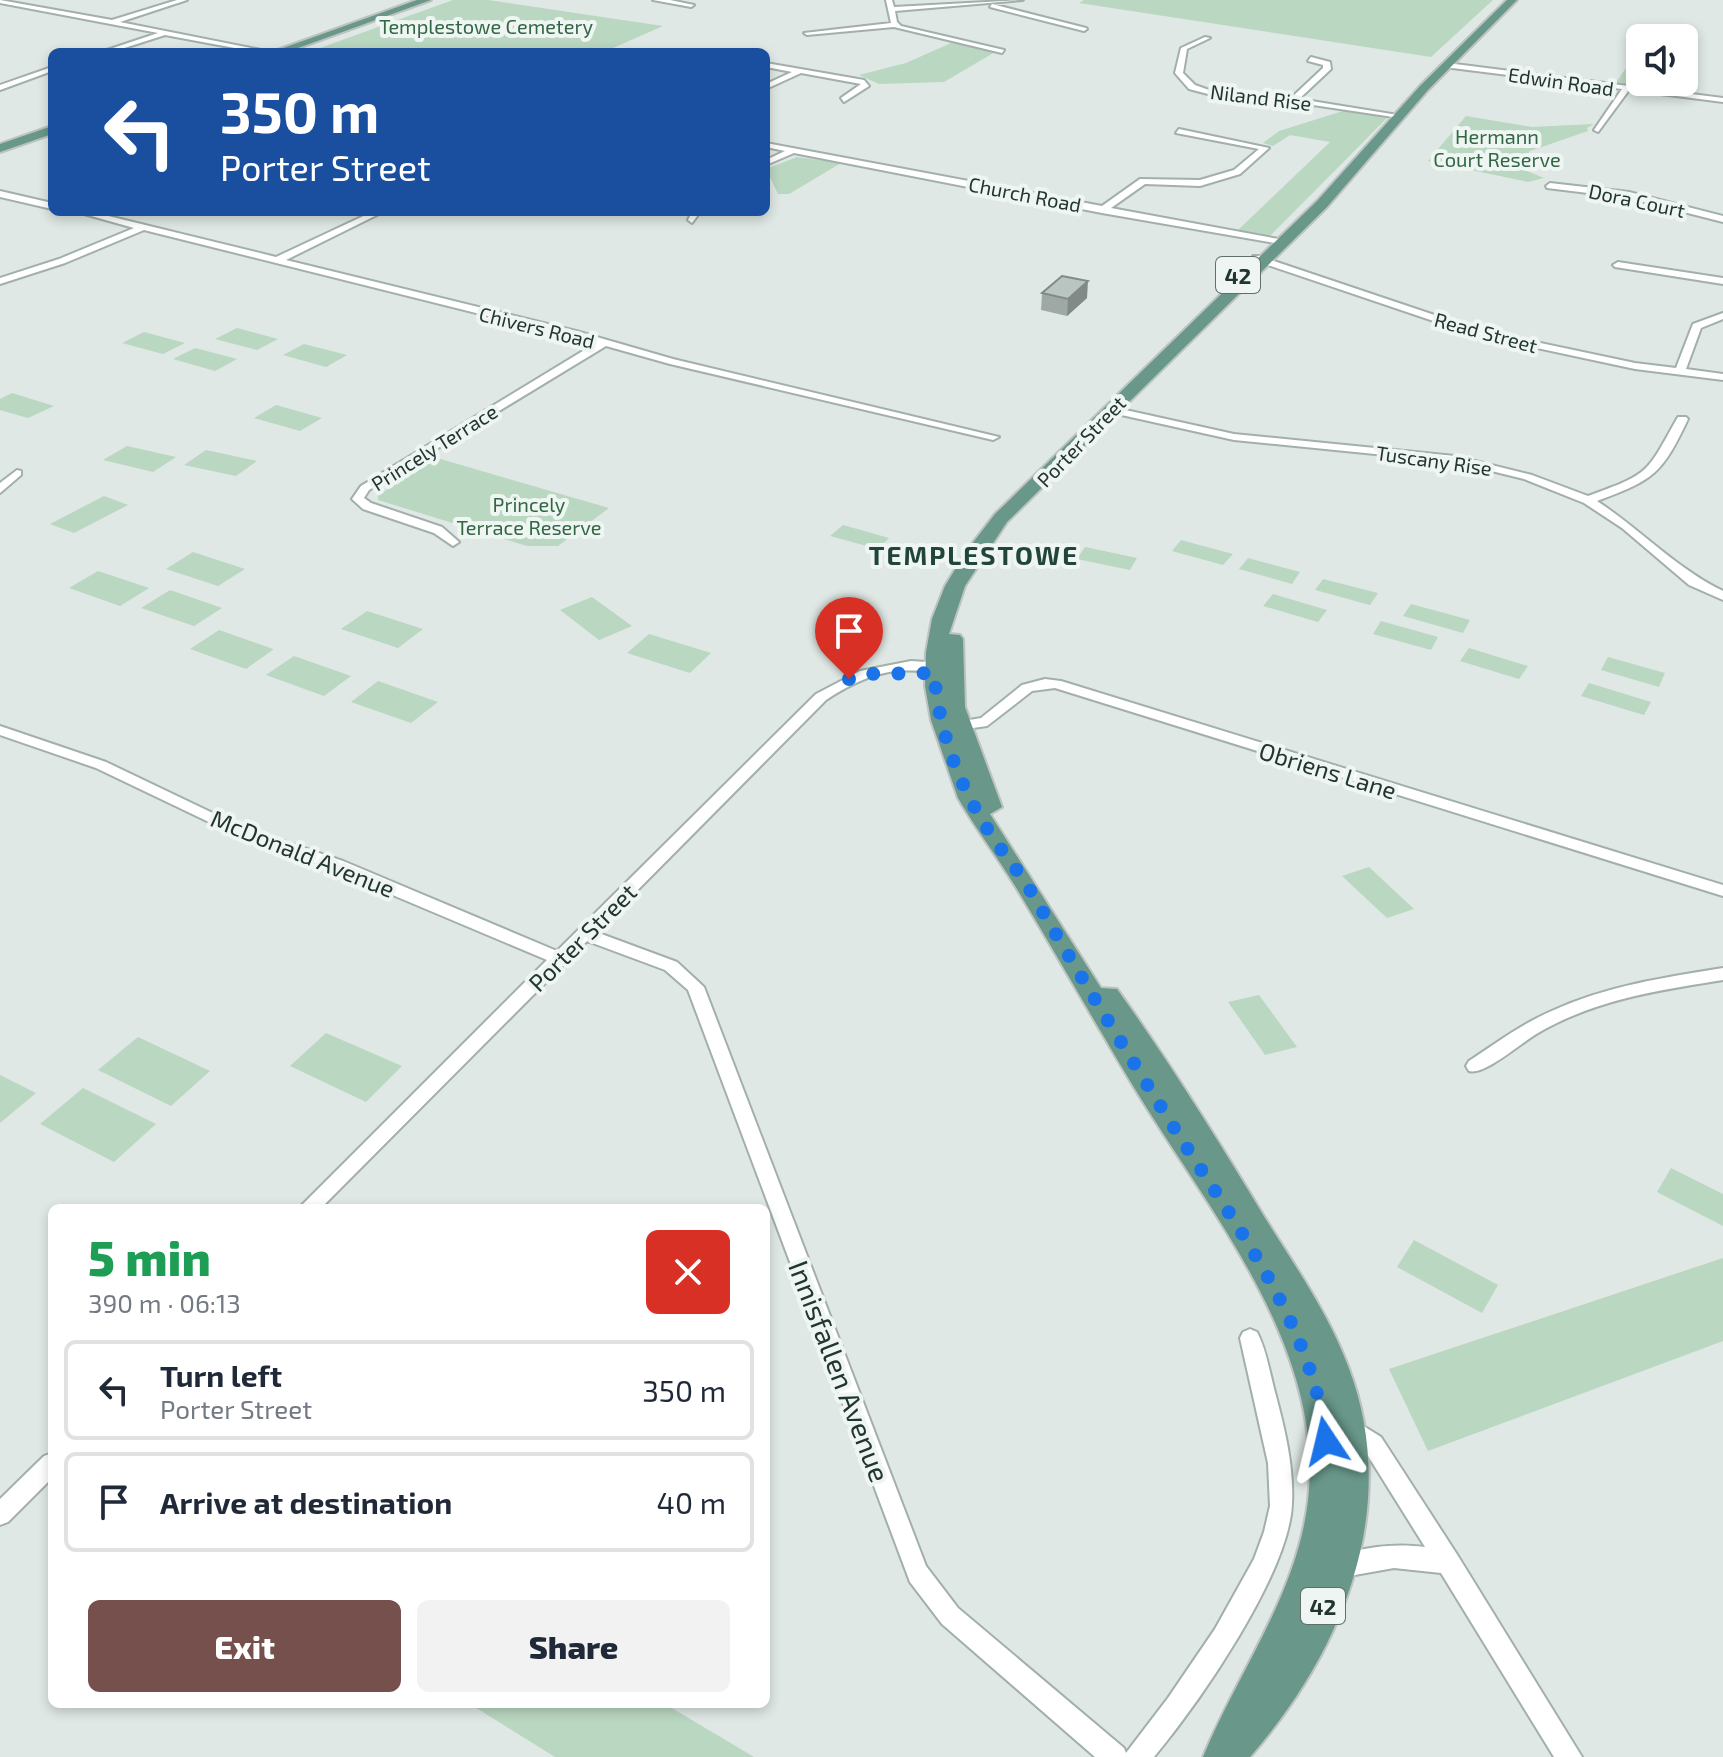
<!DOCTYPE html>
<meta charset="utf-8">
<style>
:root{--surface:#fff;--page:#f2f2f3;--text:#1f2937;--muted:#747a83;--line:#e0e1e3;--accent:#75504c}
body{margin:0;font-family:"Exo 2",sans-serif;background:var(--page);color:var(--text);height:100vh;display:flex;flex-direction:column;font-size:30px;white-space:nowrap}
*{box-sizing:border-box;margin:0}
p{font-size:26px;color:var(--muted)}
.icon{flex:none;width:44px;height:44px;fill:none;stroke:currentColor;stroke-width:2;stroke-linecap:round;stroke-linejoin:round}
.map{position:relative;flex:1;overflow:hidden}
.side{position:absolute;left:48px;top:1204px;width:722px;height:504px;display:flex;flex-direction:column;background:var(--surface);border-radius:12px;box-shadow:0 4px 12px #0003}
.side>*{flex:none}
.banner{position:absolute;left:48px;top:48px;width:722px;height:168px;border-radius:12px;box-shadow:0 4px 12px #0003;background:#1a4fa0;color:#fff;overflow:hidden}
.fabs{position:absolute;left:1626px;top:24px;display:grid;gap:16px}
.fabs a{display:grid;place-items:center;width:72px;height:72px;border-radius:12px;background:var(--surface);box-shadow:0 4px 12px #0003;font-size:40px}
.pin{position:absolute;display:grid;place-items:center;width:68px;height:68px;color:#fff;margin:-82px -34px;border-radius:50% 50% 50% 0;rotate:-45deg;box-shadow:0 0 8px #0007}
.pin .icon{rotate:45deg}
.me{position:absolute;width:88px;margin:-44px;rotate:350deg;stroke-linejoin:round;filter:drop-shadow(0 0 6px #0008)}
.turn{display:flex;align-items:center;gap:28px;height:168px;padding:0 40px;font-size:36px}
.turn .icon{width:104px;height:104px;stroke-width:2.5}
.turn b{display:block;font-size:56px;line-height:68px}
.round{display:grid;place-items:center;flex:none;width:84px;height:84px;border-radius:12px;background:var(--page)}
.headline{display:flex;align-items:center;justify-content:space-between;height:136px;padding:0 40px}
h1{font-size:48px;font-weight:800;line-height:60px;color:#1e9e55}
.action{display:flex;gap:16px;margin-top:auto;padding:16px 40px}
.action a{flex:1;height:92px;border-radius:12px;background:var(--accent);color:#fff;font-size:32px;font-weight:800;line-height:92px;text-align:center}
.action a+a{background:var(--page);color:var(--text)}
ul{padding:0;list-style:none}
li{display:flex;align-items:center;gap:24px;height:100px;margin:0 16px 12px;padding:0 24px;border:4px solid var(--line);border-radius:12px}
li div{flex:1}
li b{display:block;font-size:30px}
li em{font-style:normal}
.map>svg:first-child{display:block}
.green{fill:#bad7c1}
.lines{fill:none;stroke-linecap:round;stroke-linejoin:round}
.street-casing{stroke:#a3afaa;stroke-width:4}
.primary-casing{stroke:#bdc3c1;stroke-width:4}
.street{fill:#fff;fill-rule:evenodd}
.primary{fill:#69988a;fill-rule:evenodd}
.wall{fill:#9ea9a5}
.shaded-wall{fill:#818a86}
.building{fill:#b8c5c0;stroke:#818a86;stroke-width:2}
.route{stroke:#1a73e8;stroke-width:14;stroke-dasharray:0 25.2}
.labels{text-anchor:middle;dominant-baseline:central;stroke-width:8;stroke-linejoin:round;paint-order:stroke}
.far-park-label{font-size:20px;fill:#326744;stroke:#eff5f2}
.far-street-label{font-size:20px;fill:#223630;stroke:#eff5f2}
.shield{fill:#eff5f2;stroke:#606f6a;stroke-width:2}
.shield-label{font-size:22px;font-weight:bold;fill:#223630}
.street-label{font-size:24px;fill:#223630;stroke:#eff5f2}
.far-district-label{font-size:26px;font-weight:bold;letter-spacing:2px;fill:#21453b;stroke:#eff5f2}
.near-street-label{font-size:28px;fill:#223630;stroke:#eff5f2}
</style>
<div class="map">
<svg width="1723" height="1757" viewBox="0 0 1723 1757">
<rect width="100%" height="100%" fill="#dfe8e4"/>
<path class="green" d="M453 0H488L663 26 604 52H309Z
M1084 0H1493L1431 57 1079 3Z
M951 43 995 52 944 82 879 84 859 75 906 63Z
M1639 50 1640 82H1678L1672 92 1614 85Z
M1346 110 1387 118 1269 237 1237 231 1330 142 1290 135 1273 146 1263 143 1279 131Z
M1466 116 1532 127 1594 124 1587 128 1588 131 1530 151 1517 167 1544 178 1528 182 1428 161Z
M797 157 841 163 789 194H778L766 169Z
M237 328 278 339 257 350 215 339Z
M144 332 185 343 163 354 122 343Z
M304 344 347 355 326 367 283 355Z
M195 348 237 359 215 371 173 359Z
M12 393 54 406 28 418 0 410V399Z
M276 405 322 418 300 431 254 418Z
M127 446 176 457 153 472 103 460Z
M206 450 257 461 236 476 184 465Z
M437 458 609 508 558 546H527L378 500V495Z
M104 496 128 505 74 533 50 524Z
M843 525 889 538 878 549 830 536Z
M1181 540 1233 554 1223 565 1172 551Z
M1085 547 1137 558 1130 570 1077 559Z
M193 552 245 569 218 586 166 569Z
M1248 558 1300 572 1292 584 1239 569Z
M98 571 149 588 120 606 69 588Z
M1323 579 1378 593 1370 605 1315 590Z
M170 590 222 608 194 626 141 608Z
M1273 594 1327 610 1318 622 1263 606Z
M592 597 632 626 599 640 560 610Z
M1411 604 1470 620 1463 633 1403 616Z
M367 611 423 629 398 648 341 629Z
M1381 621 1438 637 1431 650 1373 634Z
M219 630 273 649H274L246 669 190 649Z
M649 634 711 653 690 673 627 653Z
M1469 648 1528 666 1519 679 1460 661Z
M294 656 351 676 324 696 266 675Z
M1608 657 1665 673 1659 687 1601 670Z
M378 681 438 702 411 723 351 702Z
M1589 683 1651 702 1644 715 1581 696Z
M1369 867 1414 909 1387 918 1342 876Z
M1259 995 1297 1047 1265 1055 1228 1002Z
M326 1033 402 1066 366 1102 290 1066Z
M138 1037 210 1071 171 1106 98 1070Z
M0 1075 36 1093 0 1123Z
M83 1088 156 1124 114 1162 40 1124Z
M1671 1168 1723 1194V1226L1657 1192Z
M1414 1240 1498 1285 1482 1313 1397 1267Z
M1723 1258V1341L1428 1451 1389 1369Z
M470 1704H665L754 1757H555Z"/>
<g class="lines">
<defs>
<path id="street" d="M0 0 112 20 177 0H187L120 22 271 52H256L165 35 112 52H101L158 33 0 3Z
M653 0H670L694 5 691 7Z
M886 0H892L894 7 1023 0 895 11 897 22 901 26 1004 50 1002 53 894 27 807 35 804 33 891 23Z
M992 4 1086 28 1087 29 1084 31 990 7Z
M1205 37 1210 38 1187 49 1183 73 1195 85 1209 90 1291 98 1323 68V65L1308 61 1311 57 1330 62 1331 69 1299 99 1404 116 1400 118 1293 102 1208 94 1189 89 1175 73 1181 48Z
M766 63 864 80 869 86 844 102 841 98 861 84 801 73 766 89V84L792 72 766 67Z
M1447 63 1723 98V102L1629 90 1598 132 1594 130 1622 89 1444 67Z
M52 67V71L0 90V85Z
M1179 129 1269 148 1240 174 1200 186 1145 184 1111 208 1284 240 1289 243 1287 245 1102 213 794 153 766 165V160L785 151 766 147V143L1102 206 1140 179 1200 180 1234 170 1259 149 1176 133Z
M1550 183 1629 192 1723 216V222L1629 198 1547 188 1546 186Z
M0 191 52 203V209L0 197Z
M77 212H92L276 257 372 212H383L286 260 576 331 673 359 999 437 993 440 670 364 606 346 369 490 364 498 371 503 442 527 459 542 453 546 434 533 363 509 352 499 361 486 596 343 144 230 65 263 0 284V278L59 259 134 228Z
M692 212H700L692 223 688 220Z
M1253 256H1259L1479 330 1635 363 1676 368 1693 324 1723 313V319L1701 328 1686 369 1723 374V380L1635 369 1472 334 1253 260Z
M1618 262 1723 278V284L1615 267 1613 265Z
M1112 407 1234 434 1455 456 1532 475 1588 496C1652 473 1646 473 1678 417H1686L1688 419C1662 474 1654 480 1597 501 1640 529 1677 569 1723 591V600L1689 585 1622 528 1584 503 1524 479 1455 462 1234 440 1108 412 1107 410Z
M17 470 21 471V475L0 493V483Z
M911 661 944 663 951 667C941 674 910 669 896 671 870 674 847 686 826 700L596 932 677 962 704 987 926 1566 958 1608 1124 1748 1126 1753 1168 1698 1215 1629 1254 1559 1264 1532 1270 1506 1268 1463 1240 1338 1243 1332 1250 1329 1257 1332C1267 1351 1270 1375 1276 1396 1285 1430 1294 1467 1292 1504 1289 1574 1199 1703 1154 1757H1095L942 1624 910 1582 688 990 665 970 587 941 321 1208H299L547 960 331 869 234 834 96 768 0 735V726L106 762 244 828 343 861 557 951 816 694 860 671Z
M1045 679 1061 681 1723 885V896L1055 688 1032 691 987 726 952 731 945 727 947 724 981 718 1022 685Z
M1723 968V980C1659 990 1594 1000 1538 1033 1522 1042 1484 1076 1469 1071L1466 1066 1469 1061C1496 1043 1523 1023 1554 1010 1607 986 1666 977 1723 968Z
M1349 1417 1381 1437 1458 1556 1582 1757H1554L1441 1573 1394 1568 1338 1578 1330 1575 1326 1567 1330 1559C1359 1547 1394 1543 1425 1547L1365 1451 1341 1434 1338 1427 1341 1420Z
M52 1453V1478L8 1522 0 1525V1499L44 1456Z"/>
<path id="primary" d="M417 0H431L287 52H272Z
M1507 0H1517L1428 90 1327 207 1007 522 965 586 949 634 960 635 963 639 965 707 1002 807 990 814 1101 988 1117 989C1170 1063 1218 1140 1265 1218 1295 1266 1328 1313 1348 1366 1402 1506 1344 1649 1250 1757H1203C1238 1672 1297 1595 1308 1501 1325 1352 1217 1221 1143 1102 1100 1032 1060 960 1017 889 998 858 976 829 958 798L931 720 925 686 926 652 932 619 945 586 965 553 995 514 1317 201 1420 86Z
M52 126V134L0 152V144Z"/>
</defs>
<use href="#street" class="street-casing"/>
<use href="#primary" class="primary-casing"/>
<use href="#street" class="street"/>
<use href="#primary" class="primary"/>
</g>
<path class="wall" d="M1042 293 1087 298 1067 316 1041 310Z"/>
<path class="shaded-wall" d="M1088 281 1087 298 1067 316 1068 299Z"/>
<path class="building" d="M1062 276 1088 281 1068 299 1042 293Z"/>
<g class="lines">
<path class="route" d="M849 679 862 674 934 673C939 732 959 787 992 836 1004 855 1019 871 1030 890 1076 969 1123 1046 1171 1123 1231 1219 1313 1324 1326 1441"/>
</g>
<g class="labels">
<g class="far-park-label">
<text x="486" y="26">Templestowe Cemetery</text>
<text x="1497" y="136">Hermann<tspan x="1497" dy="23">Court Reserve</tspan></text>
<text x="529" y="504">Princely<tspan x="529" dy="23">Terrace Reserve</tspan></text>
</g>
<g class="far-street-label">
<text transform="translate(1561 81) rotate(8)">Edwin Road</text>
<text transform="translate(1261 97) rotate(7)">Niland Rise</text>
<text transform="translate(1025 194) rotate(11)">Church Road</text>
<text transform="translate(1637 200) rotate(12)">Dora Court</text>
<text transform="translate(537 327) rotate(14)">Chivers Road</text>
<text transform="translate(1486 332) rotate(15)">Read Street</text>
<text transform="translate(1081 441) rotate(-46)">Porter Street</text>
<text transform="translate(434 447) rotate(-32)">Princely Terrace</text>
<text transform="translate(1434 460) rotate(8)">Tuscany Rise</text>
</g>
<g class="shield">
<rect x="1216" y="257" width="44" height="36" rx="6"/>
<rect x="1301" y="1588" width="44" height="36" rx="6"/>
</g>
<g class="shield-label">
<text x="1238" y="275">42</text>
<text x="1323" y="1606">42</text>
</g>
<g class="street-label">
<text transform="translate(1328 770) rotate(17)">Obriens Lane</text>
<text transform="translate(303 853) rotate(22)">McDonald Avenue</text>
<text transform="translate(582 937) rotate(-45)">Porter Street</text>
</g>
<g class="far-district-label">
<text x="974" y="554">TEMPLESTOWE</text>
</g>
<g class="near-street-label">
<text transform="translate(840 1371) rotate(69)">Innisfallen Avenue</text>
</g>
</g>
</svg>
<div class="fabs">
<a><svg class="icon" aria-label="sound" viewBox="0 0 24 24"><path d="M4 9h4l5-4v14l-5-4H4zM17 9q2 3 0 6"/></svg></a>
</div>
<div class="pin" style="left:849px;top:679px;background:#d93025"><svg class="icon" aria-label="arrive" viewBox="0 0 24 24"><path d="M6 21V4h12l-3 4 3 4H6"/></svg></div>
<svg class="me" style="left:1326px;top:1441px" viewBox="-20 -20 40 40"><path d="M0-17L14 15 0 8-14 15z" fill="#1a73e8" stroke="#fff" stroke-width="4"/></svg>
<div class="banner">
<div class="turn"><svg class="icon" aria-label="left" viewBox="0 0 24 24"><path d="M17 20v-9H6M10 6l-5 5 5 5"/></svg><div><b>350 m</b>Porter Street</div></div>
</div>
<section class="side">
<div class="headline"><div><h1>5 min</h1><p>390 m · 06:13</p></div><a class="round" style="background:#d93025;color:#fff"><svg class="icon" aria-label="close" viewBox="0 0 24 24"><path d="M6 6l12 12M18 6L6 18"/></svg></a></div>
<ul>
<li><svg class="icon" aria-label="left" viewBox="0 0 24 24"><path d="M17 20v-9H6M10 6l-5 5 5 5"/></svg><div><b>Turn left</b><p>Porter Street</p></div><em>350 m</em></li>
<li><svg class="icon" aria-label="arrive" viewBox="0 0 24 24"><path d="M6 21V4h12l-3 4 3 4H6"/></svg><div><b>Arrive at destination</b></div><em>40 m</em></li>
</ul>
<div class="action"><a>Exit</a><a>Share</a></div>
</section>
</div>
